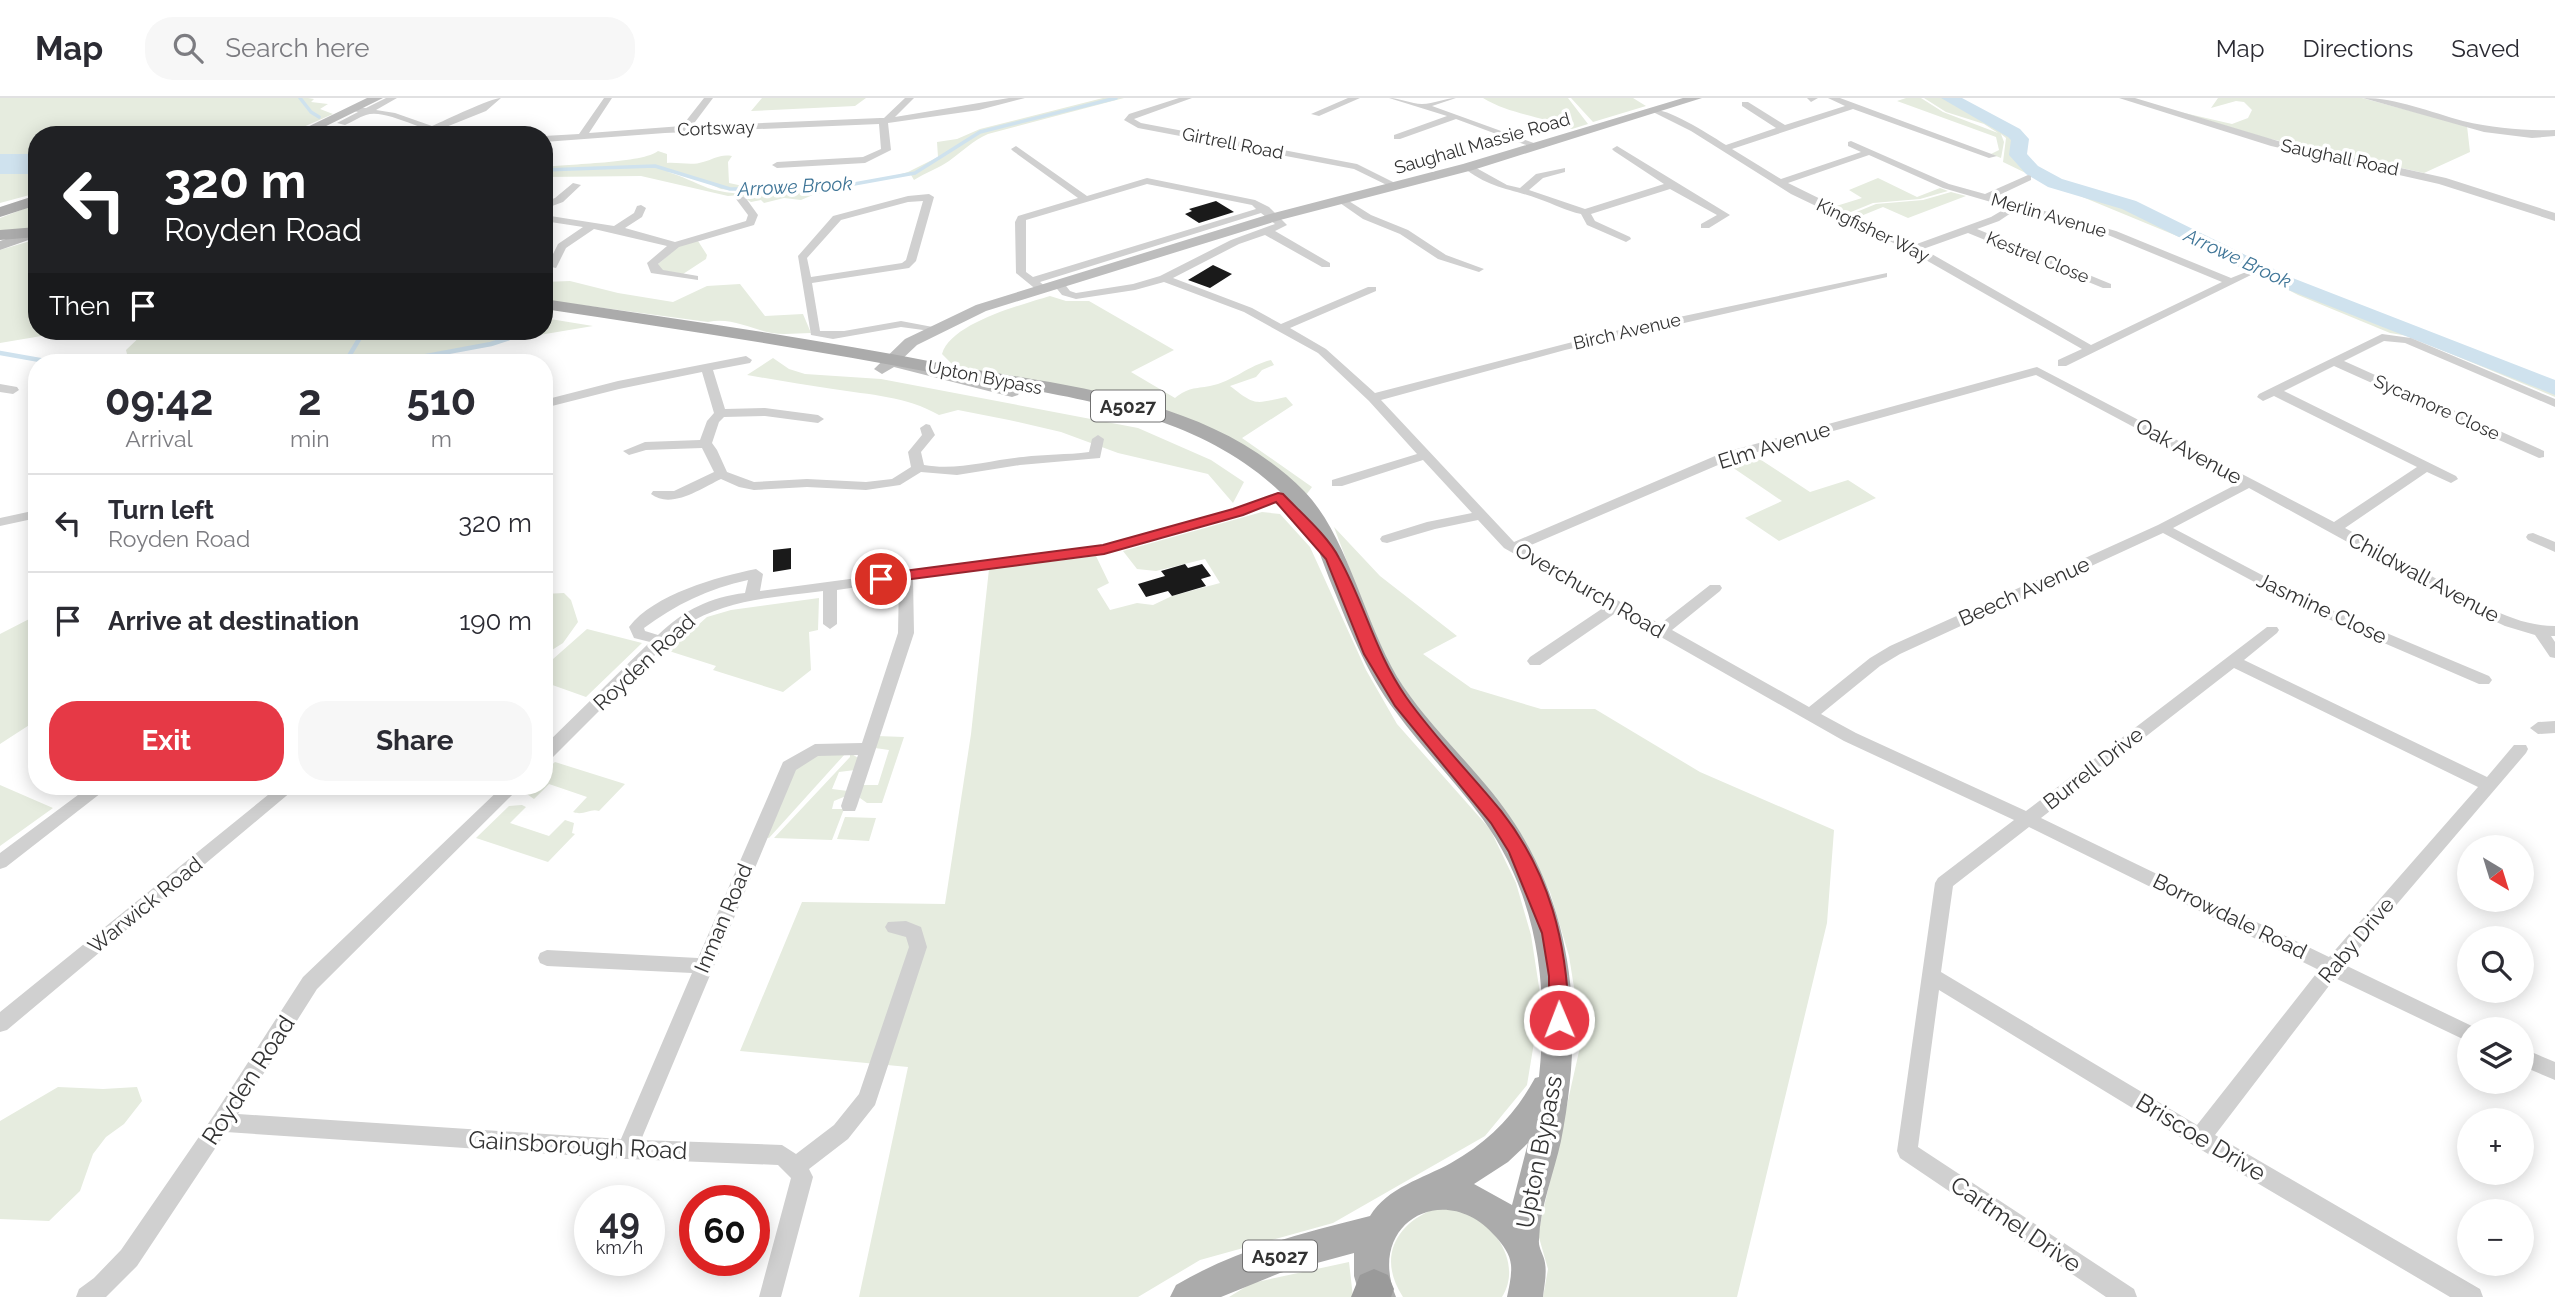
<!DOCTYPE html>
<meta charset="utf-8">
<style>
:root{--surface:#fff;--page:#f7f7f7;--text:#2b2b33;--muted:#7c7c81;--line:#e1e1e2;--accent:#e63946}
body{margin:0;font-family:Raleway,sans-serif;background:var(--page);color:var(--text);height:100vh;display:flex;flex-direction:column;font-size:26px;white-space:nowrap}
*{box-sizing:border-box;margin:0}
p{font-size:23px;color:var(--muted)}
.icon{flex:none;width:38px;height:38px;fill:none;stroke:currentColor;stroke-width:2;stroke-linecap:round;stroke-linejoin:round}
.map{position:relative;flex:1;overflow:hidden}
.sheet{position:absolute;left:28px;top:256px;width:525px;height:441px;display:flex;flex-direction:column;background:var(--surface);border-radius:28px;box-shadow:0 4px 18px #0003}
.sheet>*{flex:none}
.banner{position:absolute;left:28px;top:28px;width:525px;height:214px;border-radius:28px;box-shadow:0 4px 18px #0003;background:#202124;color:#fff;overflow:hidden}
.needle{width:46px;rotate:142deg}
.tools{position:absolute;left:2457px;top:737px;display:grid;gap:14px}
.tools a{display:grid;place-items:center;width:77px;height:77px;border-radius:50%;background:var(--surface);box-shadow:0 4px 18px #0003;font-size:35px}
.speed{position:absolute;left:574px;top:1087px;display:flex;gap:14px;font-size:35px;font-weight:700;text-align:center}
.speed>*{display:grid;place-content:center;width:91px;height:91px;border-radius:50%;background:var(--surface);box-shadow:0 4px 18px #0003;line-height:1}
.speed small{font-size:18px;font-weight:400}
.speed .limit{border:10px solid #d22;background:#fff;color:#111}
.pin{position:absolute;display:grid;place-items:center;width:60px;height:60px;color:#fff;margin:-30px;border:4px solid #fff;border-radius:50%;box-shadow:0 2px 7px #0007}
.me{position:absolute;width:77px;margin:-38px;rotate:359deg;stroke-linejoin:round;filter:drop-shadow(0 0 5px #0008)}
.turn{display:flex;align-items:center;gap:24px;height:147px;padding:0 21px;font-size:32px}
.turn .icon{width:91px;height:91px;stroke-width:2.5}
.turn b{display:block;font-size:49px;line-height:60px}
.then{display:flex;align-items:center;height:66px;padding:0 21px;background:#0003;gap:14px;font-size:26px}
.eta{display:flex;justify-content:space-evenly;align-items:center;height:119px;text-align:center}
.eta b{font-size:42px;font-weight:700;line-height:49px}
.button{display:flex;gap:14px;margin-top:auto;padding:14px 21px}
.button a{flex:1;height:80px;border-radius:28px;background:var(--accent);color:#fff;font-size:28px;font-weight:700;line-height:80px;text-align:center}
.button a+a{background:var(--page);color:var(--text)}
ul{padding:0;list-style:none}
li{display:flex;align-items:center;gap:21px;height:98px;padding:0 21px;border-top:2px solid var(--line)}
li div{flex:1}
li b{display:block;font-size:26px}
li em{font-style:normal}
header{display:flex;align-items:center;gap:42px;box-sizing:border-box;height:98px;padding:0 35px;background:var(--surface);border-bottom:2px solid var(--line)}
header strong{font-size:33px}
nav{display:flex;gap:38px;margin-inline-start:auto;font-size:24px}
.search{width:490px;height:63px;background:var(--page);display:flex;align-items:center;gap:18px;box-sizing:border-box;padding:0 24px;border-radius:28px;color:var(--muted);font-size:26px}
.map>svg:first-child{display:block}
.green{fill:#e6ecdf}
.water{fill:#cfe2ee}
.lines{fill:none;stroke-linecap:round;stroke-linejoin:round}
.stream-far1{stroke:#cfe2ee;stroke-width:3.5}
.stream{stroke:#cfe2ee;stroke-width:4.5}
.river{fill:#cfe2ee;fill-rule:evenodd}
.building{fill:#1a1a1a}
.minor{fill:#d0d0d0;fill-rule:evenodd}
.tertiary{fill:#d0d0d0;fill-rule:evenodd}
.secondary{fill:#bdbdbd;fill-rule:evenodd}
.primary{fill:#ababab;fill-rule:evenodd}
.motorway{fill:#9a9a9a;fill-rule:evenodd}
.route{fill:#e63946;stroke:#96252e;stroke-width:2}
.labels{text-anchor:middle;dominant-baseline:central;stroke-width:7;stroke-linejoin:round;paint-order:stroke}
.far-street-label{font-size:18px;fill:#333;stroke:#fff}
.far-water-label{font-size:19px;font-style:italic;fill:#3f7597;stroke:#fff}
.shield{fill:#fff;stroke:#707070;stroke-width:2}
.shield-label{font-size:19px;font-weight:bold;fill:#333}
.street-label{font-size:21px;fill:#333;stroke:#fff}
.near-street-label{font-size:24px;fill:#333;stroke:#fff}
</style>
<header>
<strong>Map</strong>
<div class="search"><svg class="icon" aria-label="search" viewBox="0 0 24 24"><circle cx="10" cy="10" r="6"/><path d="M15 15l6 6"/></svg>Search here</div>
<nav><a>Map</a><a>Directions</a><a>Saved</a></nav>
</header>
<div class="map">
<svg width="2555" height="1199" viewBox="0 0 2555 1199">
<rect width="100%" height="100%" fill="#fff"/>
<path class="green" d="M0 0H308L314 1 311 4 328 6 320 11 333 16 285 37H37V95L0 105Z
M762 0H866L855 8 751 13Z
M1103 0H1124L988 36C972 43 963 53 949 63 939 70 925 75 914 82L911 77 887 80 908 74 938 59 937 44 957 41 980 31Z
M1483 0H1568L1588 26 1572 31C1543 18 1511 17 1483 0Z
M1571 0H1633L1646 8 1593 24Z
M1906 0H1921L1943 14 1998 35 1984 26 1946 14 1924 0H1944L2012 36 2016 42 2013 51 2017 61 2028 71 2055 85 2119 104 2182 131 2283 183 2555 290V299L2408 238 2390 235 2298 197 2206 150 2034 79 2003 64 2006 40 2001 36 2004 44 2001 60 1991 56 1999 52 1996 39 1897 3Z
M2218 0H2362L2467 28 2470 54 2424 75 2266 40 2180 14 2232 26 2248 20 2252 12 2244 4 2236 3 2211 10Z
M658 53 667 56V65C679 64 692 68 703 64 715 61 719 56 732 58L728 64 729 85 743 88 741 93 721 91 689 77 668 74C682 78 695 85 708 90 746 102 805 95 844 88L845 91 815 96 801 102 784 100 764 105 761 102 751 104 740 97 728 98 641 78 544 79V69C566 66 645 65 658 53Z
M1878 80 1917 99 1940 90 1948 93 1920 101 1873 105 1846 116 1833 109 1862 100 1849 92Z
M1951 94 1966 98 1908 120 1883 109 1856 120 1849 117 1876 106 1923 102Z
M37 106V132L0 133V120Z
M37 141V233H71L0 245V152Z
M698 143 707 157 706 161 683 176 659 172 657 167 680 147Z
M570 183 618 195 673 204 707 188 740 186 765 218 803 216 811 235C798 235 784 237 772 235 750 231 731 219 708 224L544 202V184Z
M1050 198 1066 203H1089L1174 252 1131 274 1175 300C1189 289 1194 291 1210 288 1232 284 1249 267 1271 262L1274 267 1262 272 1256 279 1230 288C1256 308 1254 306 1286 299L1293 307 1242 340 1312 389 1306 397 1208 332 956 270 942 256C951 225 1021 207 1050 198Z
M544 220 593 228 380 264H129L126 252 146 233H544Z
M773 260 789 271 805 276 881 281 1138 330 1211 362 1244 384 1233 405 1208 376 1118 355 1061 334 1009 322 958 312 939 317C906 298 870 297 833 291 804 287 776 282 747 277Z
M1755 358 1810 394 1848 382 1876 400 1779 443 1745 420 1782 403 1729 367Z
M1262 414 1280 416 1310 449 1366 572 1397 626 1490 731 1516 785 1531 837 1541 902 1527 987 1485 1038 1333 1125 1200 1162 1138 1199H859L908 969 740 953 802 804 945 806 971 636 989 471 1096 458 1109 485 1097 491 1110 512 1137 505 1153 507 1172 498 1220 485 1205 461 1156 473 1137 471 1123 453Z
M1334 429 1380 478 1457 538 1423 556 1471 590 1541 611H1595L1700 674 1834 732 1827 825 1737 1199H1543L1548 1171 1538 1136 1582 940 1569 858 1550 794 1514 727 1418 613 1380 552Z
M564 495 571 502 578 524 563 545 544 557V496Z
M819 500 818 532 809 534 811 572 783 594 713 572 716 568 669 553 707 519 731 512Z
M37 517V622L0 646V536Z
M587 531 642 545 586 599 544 584V569Z
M877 638 904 639 882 705H867L860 700 861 687H878L889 652 875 650Z
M819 655 845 656 769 740 764 739 797 667Z
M850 655 860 661 855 672 839 674 832 691 848 693 846 698 834 703 832 711H844L832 742 774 740 850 659Z
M555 664 625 686 599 713C590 710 584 718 573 714L587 699 549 686 534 701 524 694 530 688H544V674Z
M0 687 53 710 0 748Z
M522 707 526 709 510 725 549 738 565 722 574 725 572 735 575 736 548 764 476 740 509 708Z
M845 719 876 720 869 743 837 741Z
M58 989 103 991 137 989 142 1003 124 1026 106 1039 93 1056 80 1093 49 1123 0 1121V1023Z
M1434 1111C1446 1111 1460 1110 1472 1117 1499 1132 1521 1169 1502 1199H1403C1378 1161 1394 1127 1434 1111Z
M1349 1164 1353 1199H1229L1252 1185Z"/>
<path class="water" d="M0 56H37V76H0Z"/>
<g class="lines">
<path class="stream-far1" d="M300 0 311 14 319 19
M544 72 655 68 730 91 832 90 915 75 980 34 1116 0"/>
<path class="stream" d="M0 255 51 264
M350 264 346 263 364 233
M394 264 491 246 531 233"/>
<path class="river" d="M1941 0H1962L2020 31 2029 41 2027 56 2038 68 2062 81 2136 103 2290 179 2555 282V297L2276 187 2122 111 2048 89 2026 76 2009 57 2011 42 2008 39Z"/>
</g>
<path class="building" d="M1216 103 1234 114 1199 125 1185 116 1192 113 1189 111Z
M1213 167 1232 176 1210 190 1188 182Z
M791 450V471L773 474V452Z
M1185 466 1188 470 1202 466 1211 478 1201 481 1206 488 1172 498 1168 493 1146 499 1138 486 1165 478 1161 473Z"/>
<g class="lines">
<path class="minor" d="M386 0H397L376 12 395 15 432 28C446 22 491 0 501 0L486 13 441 31 452 37C427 37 387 10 366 17 359 19 352 24 345 27L337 25 358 14 354 13V9L366 10Z
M604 0H612L589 35 682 28 704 0H713L692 28 880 20H884L905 0H914L895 19 1009 0H1025L979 12 888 25 891 52 865 65 777 70 772 67 777 64 863 59 881 51 879 26 665 35 544 44V38L579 36Z
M1179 0H1192L1134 21 1141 25 1357 66 1403 89 1395 91 1354 71 1138 30 1124 22 1129 16Z
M1348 0H1360L1319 18 1311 16Z
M1389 0C1400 0 1411 6 1422 6 1434 6 1445 0 1456 0L1432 8 1545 49 1537 51 1456 21 1400 41H1394V37L1447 18Z
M1807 0H1818L1811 4Z
M1828 0H1840L1997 58 1989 60 1853 11 1732 51 1781 81 1861 54 1848 48V44L1851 43 1949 86 1985 96 2028 77 2031 78V82L1995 99 2116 133 2231 180 2246 174 2251 177 2066 268H2058V262L2082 251 1910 153 1791 96 1691 33 1651 13C1663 6 1713 39 1726 47L1776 30 1742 8V4H1748L1785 27 1845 8ZM1869 57 1943 90 2008 109 1991 119 1914 147 1788 85ZM2017 111 2108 137 2222 184 2091 247 1923 151 1968 135 2103 190H2111V186L1977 131 1999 123Z
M1016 48 1087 98 1147 80 1255 102 1269 109 1287 127 1275 133 1330 165V169H1322L1265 137 1239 146 1173 180 1252 210 1281 226 1368 189H1376V193L1290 230 1326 251 1375 295 1627 230 1887 175V179L1565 252 1381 302 1514 444 1722 355 2037 269 2334 424 2417 369 2274 298 2263 303 2257 299 2259 296 2382 236 2411 240 2555 301V309L2405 245 2384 243 2344 263 2544 353V359L2539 360 2334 268 2284 293 2456 378 2458 381 2451 385 2427 374 2345 430C2375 446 2405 463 2435 480 2472 500 2511 528 2555 528V538H2551L2555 544V560L2550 559 2535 537 2505 528 2475 514 2249 390 2173 430 2315 505 2489 578 2492 582 2489 586H2479L2305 511 2163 435 1900 556 1880 568 1821 616 1856 635 2026 713 2267 529H2277L2279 532 2277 535 2244 562 2487 679 2514 647H2526L2528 651 2526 655 2345 867 2476 930 2469 931V944L2335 880 2215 1037 2480 1191 2483 1199H2450L2193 1047 1939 892 1918 1049 2134 1191 2137 1199H2106L1900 1060 1897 1053 1935 785 1938 780 2014 722 1844 643 1617 514 1540 567H1530L1527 563 1530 559 1606 508 1504 450 1478 422 1435 431 1387 445 1382 444 1380 441 1382 438 1427 424 1472 415 1423 362 1342 388H1332V382L1417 356 1369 303 1318 255 1244 214 1164 184 1135 192 1076 201 1062 197 1053 186 1063 184 1070 193 1076 195 1133 186 1160 178 1231 142 1275 126 1261 115 1040 184 1048 191 1038 193 1016 175 1015 124 1018 118 1078 100 1013 53 1011 51ZM1147 86 1252 107 1256 111 1033 179 1026 174V122ZM2036 277 2239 385 2158 427 1890 548 1870 560 1809 609 1672 532 1720 493 1722 490 1720 487H1710L1660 526 1524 450 1732 361ZM2234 570 2478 689 2329 859 2041 720ZM2029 729 2319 872 2197 1027 1941 874 1953 788Z
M1617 48 1730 117 1709 130H1701V126L1717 117 1670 91 1591 116 1595 123 1630 139 1631 141 1626 144 1587 127 1581 116C1566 113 1554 106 1539 101 1512 91 1488 90 1463 69L1471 67 1507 87 1520 90 1536 76 1565 70V74L1543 80 1529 92 1585 111 1664 86 1614 53 1612 51Z
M573 85 581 87 563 104 544 111V104L555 100Z
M929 96 934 99 916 163 909 170 812 185 820 233H844L901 223 938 230V234L901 229 833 241 811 237 798 158 833 118 908 98ZM923 103 906 162 902 165 811 179 807 160 841 122 908 104Z
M737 99H745L758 117 754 127 679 149 658 166 663 172 698 178V182L651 175 647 165 667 148 594 131 566 150 556 170 547 168 558 146 583 129 544 123V117L614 128 634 115 637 108 641 107 646 110 642 119 625 130 675 144 746 123 748 117 736 101Z
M1344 100 1371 117 1408 132 1446 157 1484 171 1479 174 1438 161 1400 136 1363 121 1340 105 1339 103Z
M746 258 752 262 750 265 713 272 725 311 765 310 818 317 824 321 818 325 765 318 724 319 719 324 712 345 717 352 727 374 754 384 807 381 866 384 892 381 911 369 908 354 922 337 920 330 926 326 930 327 935 337 921 354 924 367C957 373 990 362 1023 359 1045 356 1067 357 1089 354L1092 341 1098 337 1104 341 1100 360 1020 367 957 377 921 374 900 387 866 392 807 389 754 392 739 389 721 381C702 390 671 412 651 396L653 393H674L714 374 702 350 646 352 629 357 623 353 645 344 700 342 707 323 714 315 702 274 619 291 544 310V302L618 283Z
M0 286 17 289 19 292 13 296 0 294Z
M1292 389 1299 393 1297 396 1243 417 1104 455 913 481 914 535 857 708 855 713H843L841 708 858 657 818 658 796 672 641 1042 782 1047 796 1056 834 1027 859 996 909 849 906 839 888 834 885 829 888 824 906 823 921 829 927 849 875 1007 848 1041 809 1071 813 1079 781 1199H759L791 1080 778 1067 627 1061 226 1034 137 1168 106 1199H76L79 1191 94 1180 121 1152 214 1017 303 879 503 688H521L317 891 238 1016 621 1041 692 875 547 868 540 865 538 860 540 855 547 852 698 860 783 664 815 646 862 645 898 535 899 483 837 492V526L830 531 823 526V493C772 500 729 500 684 528L550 662 544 664V648L650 544 634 540 629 529C654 496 717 479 756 471L763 476 760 493 1103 447 1233 411ZM748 482 745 495C710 499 684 512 658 537L645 533 644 530C675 507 709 490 748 482Z
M37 412V420L0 428V420Z
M2533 435 2555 444V454L2528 442 2526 439 2528 436Z
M2555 623V635L2538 636 2530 630 2538 624Z
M90 688H110L6 769 0 771V755Z
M279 688H298L7 932 0 934V914Z
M2522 950 2555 964V982L2522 968Z"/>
<path class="tertiary" d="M2119 0H2135L2278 43 2446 80 2555 115V123L2439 86 2271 48Z
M2363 0C2397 0 2430 14 2463 23 2494 30 2523 33 2555 32V38L2532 40 2484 34Z"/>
<path class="secondary" d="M367 0H383L308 37H291Z
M1683 0H1702L1473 72 1280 122 986 213 917 247 899 264 1018 291 1020 294 1018 297 1012 299 894 269 882 276 874 271 905 241 976 207 1270 116 1463 66Z
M37 130V139L0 152V143Z"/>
<path class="primary" d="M37 97V107L0 119V109Z
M37 129V139L0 142V132Z
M544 201C678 221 812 240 944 266 1068 289 1211 299 1304 393 1350 440 1365 531 1403 588 1436 637 1483 676 1515 726 1577 822 1583 932 1561 1043 1554 1075 1540 1109 1539 1142 1538 1150 1544 1157 1545 1165 1547 1176 1544 1189 1543 1199H1507C1509 1189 1512 1177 1511 1167 1510 1156 1503 1147 1496 1139 1446 1080 1365 1124 1396 1199H1360L1354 1178V1155L1280 1175 1221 1199H1170L1176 1187C1237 1151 1302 1135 1370 1118 1388 1089 1422 1081 1451 1065 1488 1044 1515 1017 1535 980L1539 979C1549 886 1537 796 1482 720 1455 683 1423 651 1396 614 1365 574 1348 526 1329 480 1319 454 1310 424 1290 404 1201 309 1061 299 940 276 809 251 677 231 544 211ZM1528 1045 1512 1107 1474 1086 1508 1064Z"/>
<path class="motorway" d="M1374 1171 1388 1177 1394 1191 1391 1199H1351L1360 1177Z"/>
</g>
<path class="route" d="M1278 395 1283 396C1300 414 1328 438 1339 460 1365 506 1374 553 1406 599 1434 639 1470 675 1501 713 1550 775 1567 845 1569 922L1566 928 1559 930 1552 928 1549 922V878L1542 835 1509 754 1491 725 1395 608 1364 556 1326 461 1276 404 1243 417 1104 456 881 485 874 481 881 476 1103 447 1233 411Z"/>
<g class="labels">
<g class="far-street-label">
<text transform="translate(716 30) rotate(-2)">Cortsway</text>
<text transform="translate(1233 45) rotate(11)">Girtrell Road</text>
<text transform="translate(1482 45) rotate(-16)">Saughall Massie Road</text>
<text transform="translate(2340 59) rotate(12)">Saughall Road</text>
<text transform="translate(2049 117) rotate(16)">Merlin Avenue</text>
<text transform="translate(1873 132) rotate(26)">Kingfisher Way</text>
<text transform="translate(2038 159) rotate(22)">Kestrel Close</text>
<text transform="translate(1627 233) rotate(-13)">Birch Avenue</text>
<text transform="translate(985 279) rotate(11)">Upton Bypass</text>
<text transform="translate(2437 309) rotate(24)">Sycamore Close</text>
</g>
<g class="far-water-label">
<text transform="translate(795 88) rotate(-3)">Arrowe Brook</text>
<text transform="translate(2238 160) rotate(25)">Arrowe Brook</text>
</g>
<g class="shield">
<rect x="1091" y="292.5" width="74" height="31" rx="5"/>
<rect x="1243" y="1142.5" width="74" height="31" rx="5"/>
</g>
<g class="shield-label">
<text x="1128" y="308">A5027</text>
<text x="1280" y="1158">A5027</text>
</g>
<g class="street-label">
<text transform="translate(1774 347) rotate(-17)">Elm Avenue</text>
<text transform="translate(2189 353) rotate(28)">Oak Avenue</text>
<text transform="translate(2424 479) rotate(28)">Childwall Avenue</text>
<text transform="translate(1590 492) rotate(30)">Overchurch Road</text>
<text transform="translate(2024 493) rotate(-24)">Beech Avenue</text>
<text transform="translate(2322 510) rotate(25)">Jasmine Close</text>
<text transform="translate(644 564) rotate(-43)">Royden Road</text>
<text transform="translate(2093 670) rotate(-38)">Burrell Drive</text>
<text transform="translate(145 807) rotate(-39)">Warwick Road</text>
<text transform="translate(2230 818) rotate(26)">Borrowdale Road</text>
<text transform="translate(723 820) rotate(-67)">Inman Road</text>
<text transform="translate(2356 842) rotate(-50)">Raby Drive</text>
</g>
<g class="near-street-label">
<text transform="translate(248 982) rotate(-57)">Royden Road</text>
<text transform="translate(2201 1039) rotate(31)">Briscoe Drive</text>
<text transform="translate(578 1047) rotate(3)">Gainsborough Road</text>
<text transform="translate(1539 1054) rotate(-79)">Upton Bypass</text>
<text transform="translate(2016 1126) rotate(34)">Cartmel Drive</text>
</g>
</g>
</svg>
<div class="tools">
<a><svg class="needle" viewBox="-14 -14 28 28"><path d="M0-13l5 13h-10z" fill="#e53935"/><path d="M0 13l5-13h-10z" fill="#7c7c81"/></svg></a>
<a><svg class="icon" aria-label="search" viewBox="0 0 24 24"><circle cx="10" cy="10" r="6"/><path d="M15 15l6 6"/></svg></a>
<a><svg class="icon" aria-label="layers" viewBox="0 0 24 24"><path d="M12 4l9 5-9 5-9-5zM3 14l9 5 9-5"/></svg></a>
<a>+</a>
<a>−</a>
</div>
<div class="speed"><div>49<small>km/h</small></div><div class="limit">60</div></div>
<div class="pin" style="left:881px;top:481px;background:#d93025"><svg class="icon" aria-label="arrive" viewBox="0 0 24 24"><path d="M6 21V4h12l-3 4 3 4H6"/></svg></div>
<svg class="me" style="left:1559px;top:922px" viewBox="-20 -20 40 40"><circle r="17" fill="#e63946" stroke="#fff" stroke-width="3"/><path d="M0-11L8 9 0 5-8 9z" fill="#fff"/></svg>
<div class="banner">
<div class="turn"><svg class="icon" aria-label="left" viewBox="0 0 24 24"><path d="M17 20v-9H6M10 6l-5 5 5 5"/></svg><div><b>320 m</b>Royden Road</div></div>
<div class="then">Then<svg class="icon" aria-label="arrive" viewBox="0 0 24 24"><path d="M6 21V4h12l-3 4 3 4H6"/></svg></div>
</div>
<section class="sheet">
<div class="eta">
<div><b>09:42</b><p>Arrival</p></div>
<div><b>2</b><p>min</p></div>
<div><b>510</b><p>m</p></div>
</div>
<ul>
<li><svg class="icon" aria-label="left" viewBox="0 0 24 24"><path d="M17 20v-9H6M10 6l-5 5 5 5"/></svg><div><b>Turn left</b><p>Royden Road</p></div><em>320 m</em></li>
<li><svg class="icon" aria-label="arrive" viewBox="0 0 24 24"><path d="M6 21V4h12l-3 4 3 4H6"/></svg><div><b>Arrive at destination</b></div><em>190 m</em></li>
</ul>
<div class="button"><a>Exit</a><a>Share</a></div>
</section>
</div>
